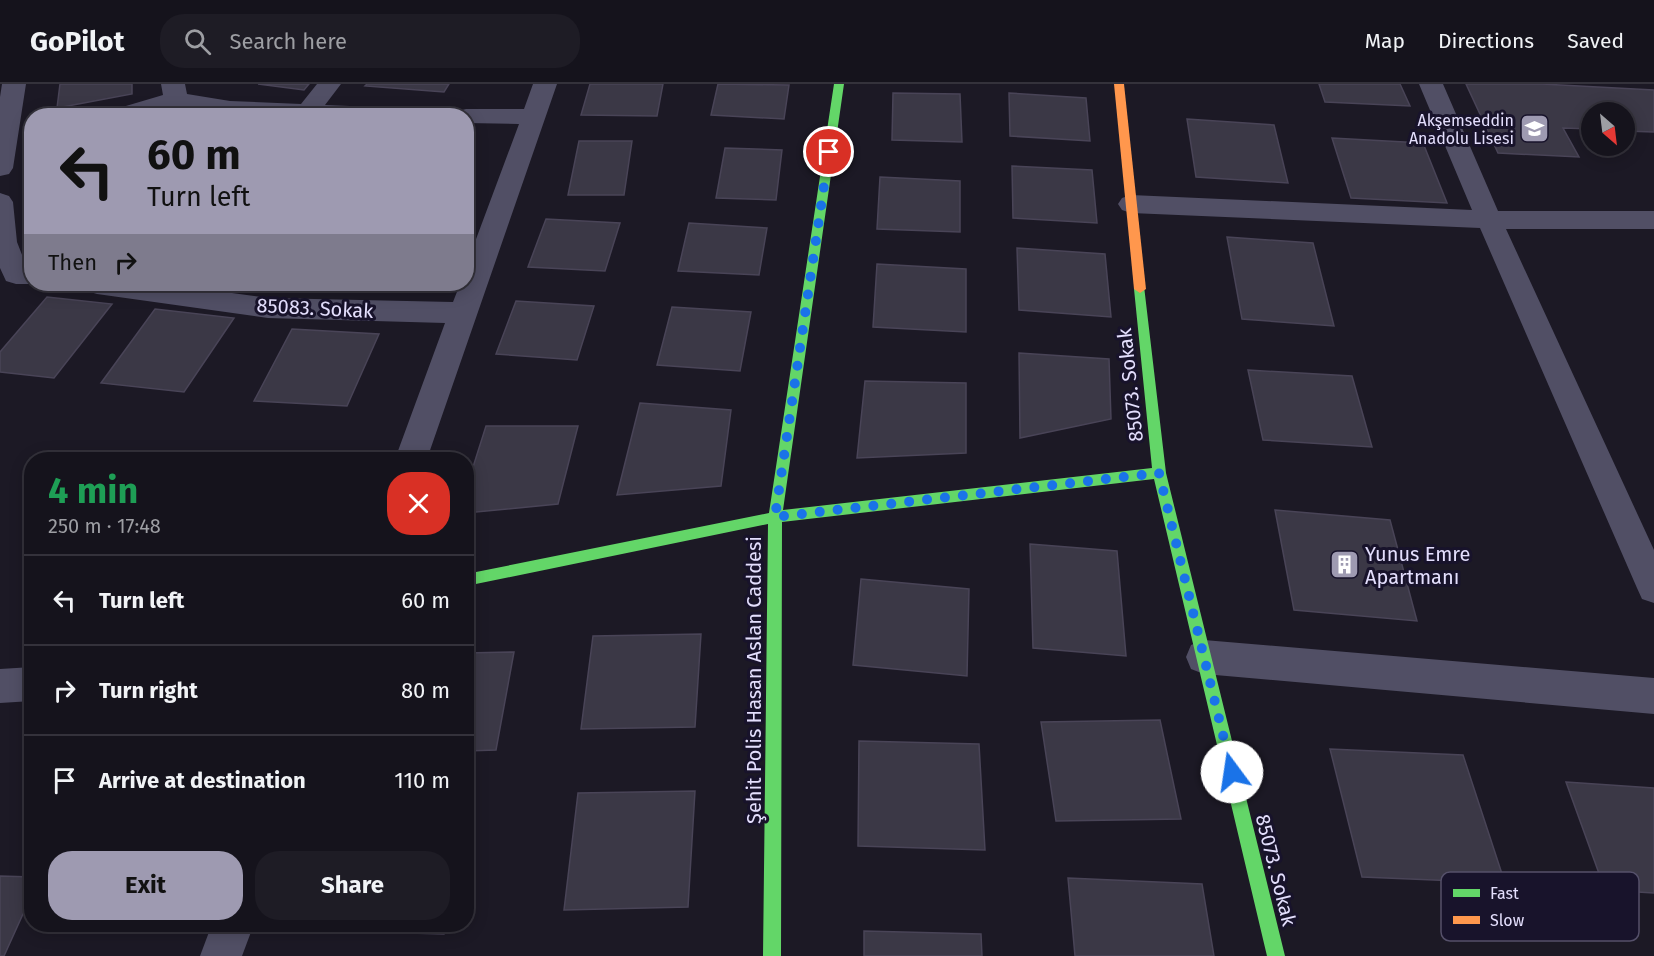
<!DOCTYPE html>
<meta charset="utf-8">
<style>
:root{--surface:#15131c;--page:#1e1c25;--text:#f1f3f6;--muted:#9d9ea3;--line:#34323b;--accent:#9e9ab1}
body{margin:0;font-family:"Fira Sans",sans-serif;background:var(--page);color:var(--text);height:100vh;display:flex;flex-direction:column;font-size:22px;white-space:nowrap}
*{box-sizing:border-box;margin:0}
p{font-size:20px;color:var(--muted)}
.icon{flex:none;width:33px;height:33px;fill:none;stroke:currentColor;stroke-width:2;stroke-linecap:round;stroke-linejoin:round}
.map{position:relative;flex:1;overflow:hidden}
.sheet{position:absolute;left:24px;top:368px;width:450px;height:480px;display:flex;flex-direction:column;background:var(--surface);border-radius:24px;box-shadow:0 3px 15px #0003,0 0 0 2px var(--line)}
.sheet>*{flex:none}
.top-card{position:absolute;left:24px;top:24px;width:450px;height:183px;border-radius:24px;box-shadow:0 3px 15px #0003,0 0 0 2px var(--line);background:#9e9ab1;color:#111;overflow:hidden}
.needle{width:39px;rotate:152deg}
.fabs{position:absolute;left:1581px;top:18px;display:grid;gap:12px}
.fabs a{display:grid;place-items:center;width:54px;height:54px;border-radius:50%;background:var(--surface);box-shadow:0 3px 15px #0003,0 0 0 2px var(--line);font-size:30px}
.pin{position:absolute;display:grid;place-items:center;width:51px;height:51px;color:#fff;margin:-26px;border:3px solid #fff;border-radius:50%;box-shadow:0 2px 6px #0007}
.me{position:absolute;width:66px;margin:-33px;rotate:346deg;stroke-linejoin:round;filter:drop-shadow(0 0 4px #0008)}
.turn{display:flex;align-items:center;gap:21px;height:126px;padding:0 24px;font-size:27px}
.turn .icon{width:78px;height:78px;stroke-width:2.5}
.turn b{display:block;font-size:42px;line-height:51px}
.then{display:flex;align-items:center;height:57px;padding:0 24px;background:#0003;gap:12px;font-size:22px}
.round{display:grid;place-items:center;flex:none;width:63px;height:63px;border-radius:24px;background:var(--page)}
.headline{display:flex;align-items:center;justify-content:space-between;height:102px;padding:0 24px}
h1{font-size:36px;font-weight:700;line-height:45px;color:#1e9e55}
.cta{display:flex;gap:12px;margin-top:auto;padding:12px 24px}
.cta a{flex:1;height:69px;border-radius:24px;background:var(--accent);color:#111;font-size:24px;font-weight:700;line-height:69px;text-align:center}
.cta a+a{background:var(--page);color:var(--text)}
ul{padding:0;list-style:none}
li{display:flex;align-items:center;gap:18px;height:90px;padding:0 24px;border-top:2px solid var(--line)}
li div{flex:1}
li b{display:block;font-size:22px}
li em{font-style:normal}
header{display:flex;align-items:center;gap:36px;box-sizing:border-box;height:84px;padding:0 30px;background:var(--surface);border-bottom:2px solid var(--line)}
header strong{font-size:28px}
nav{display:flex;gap:33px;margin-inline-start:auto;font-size:21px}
.search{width:420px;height:54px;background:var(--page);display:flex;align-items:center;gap:15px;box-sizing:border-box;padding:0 21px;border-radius:24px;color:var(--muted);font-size:22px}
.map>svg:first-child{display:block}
.building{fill:#3b3846;stroke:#494457;stroke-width:1.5}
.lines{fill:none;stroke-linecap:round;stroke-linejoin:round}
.street{fill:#514f65;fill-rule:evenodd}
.fast{fill:#63d668;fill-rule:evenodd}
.slow{fill:#ff974d;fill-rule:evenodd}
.route{stroke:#1a73e8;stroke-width:10;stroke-dasharray:0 18}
.labels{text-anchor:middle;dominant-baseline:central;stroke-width:6;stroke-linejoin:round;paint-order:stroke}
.far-poi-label{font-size:16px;fill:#e4dffd;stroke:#18132b;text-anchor:end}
.street-label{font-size:20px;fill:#e4dffd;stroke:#18132b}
.poi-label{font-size:20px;fill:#e4dffd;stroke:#18132b;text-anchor:start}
.key{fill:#18132b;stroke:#55506a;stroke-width:1.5}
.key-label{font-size:16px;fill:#e4dffd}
</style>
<header>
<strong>GoPilot</strong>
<div class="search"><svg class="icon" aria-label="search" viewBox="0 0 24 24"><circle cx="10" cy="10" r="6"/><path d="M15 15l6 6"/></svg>Search here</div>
<nav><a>Map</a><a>Directions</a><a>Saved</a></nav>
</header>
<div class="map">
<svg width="1654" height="872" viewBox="0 0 1654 872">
<rect width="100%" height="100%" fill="#1c1925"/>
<path class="building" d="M60 0H132V10L57 24Z
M258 0H309L304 6Z
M367 0H449L444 8 365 2Z
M590 0H663L657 32 581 31Z
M718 0 789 1 784 35 711 31Z
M1319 0H1400L1410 22 1325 18Z
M1466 0H1542L1654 6V48L1624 47V28H1592V45L1563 44 1579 73 1498 69Z
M893 9 960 10 962 58 892 56Z
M1009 9 1086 14 1090 57 1010 52Z
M1187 35 1274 41 1288 99 1196 93Z
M1332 54 1423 59 1447 119 1351 114Z
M579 57H632L624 111H568Z
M725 64 782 66 776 116 716 114Z
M1012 82 1092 86 1097 139 1013 134Z
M880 93 960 97V148L877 145Z
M546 135 620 139 605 187 528 183Z
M689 139 767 144 759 191 678 187Z
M1227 153 1313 159 1334 242 1242 235Z
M1017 164 1105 170 1111 233 1019 226Z
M877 180 966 185V248L873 243Z
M47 213 112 220 54 294 0 288V268Z
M516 217 594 222 577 276 496 270Z
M672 223 751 228 740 287 657 281Z
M155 225 234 234 184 308 101 299Z
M292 245 379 250 347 322 254 317Z
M1019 269 1109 275 1111 335 1020 354Z
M1248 286 1352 292 1372 363 1263 356Z
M865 297 966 299V369L857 374Z
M640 319 731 326 721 402 617 411Z
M486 342H578L558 420 466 429V405Z
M1275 426 1390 436 1417 537 1294 526Z
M1030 460 1117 467 1126 572 1033 564Z
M861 495 969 505 967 592 853 581Z
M701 550 695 643 581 645 593 552Z
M514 568 496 666 466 667V569Z
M1160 636 1181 735 1056 737 1041 638Z
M859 657 979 660 985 766 858 762Z
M1330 665 1463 671 1505 799 1362 793Z
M1566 698 1654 704V809L1605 806Z
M695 707 688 823 564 826 578 709Z
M466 722H473L466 752Z
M0 792 32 793V810L4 872H0Z
M1068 794 1202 800 1214 872H1075Z
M339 840H447L444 850 337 847Z
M864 847 981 850 982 872H864Z"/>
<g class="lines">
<path class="street" d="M2 0H26L13 84 9 90 0 92V13Z
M161 0H185L187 10 230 17 301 20 317 0H341L325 21 424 25 432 27 436 32H236L177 22 145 32H105L109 27 163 11Z
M533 0H557L427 375H395L445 239 268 234 97 210 87 207 83 200H165L268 214 453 218 460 200H466V182L519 40 466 39V32H454L458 27 466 25H524Z
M1419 0H1443L1498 127H1654V145H1506L1654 466V519L1642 515 1637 504 1480 144 1131 129 1122 126 1118 120 1122 114 1131 111 1472 126Z
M0 109 9 112 13 118 17 158 26 181H32V200H36H16L6 197 0 184Z
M1204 556 1654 594V630L1204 590 1191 585 1186 573 1191 561Z
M32 583V617L0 619V585Z
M212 840H254L242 872H200Z"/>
<path class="fast" d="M834 0H844L783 426 1152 384 1134 205 1140 201 1144 202 1166 389 1285 872H1267L1154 395 782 438 781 872H763L768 440 466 502V490L769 429Z"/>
<path class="slow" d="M1114 0H1124L1146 205 1140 209 1134 205Z"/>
</g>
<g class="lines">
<path class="route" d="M829 68 775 433 1159 389 1232 688"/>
</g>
<defs>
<symbol id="school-square" viewBox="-11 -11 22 22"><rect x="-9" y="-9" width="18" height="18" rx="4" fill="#9e9ab1" stroke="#18132b"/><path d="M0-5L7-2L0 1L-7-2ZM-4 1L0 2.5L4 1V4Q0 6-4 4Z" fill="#fff"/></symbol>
<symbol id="building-square" viewBox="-11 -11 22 22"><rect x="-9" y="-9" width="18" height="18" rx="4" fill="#9e9ab1" stroke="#18132b"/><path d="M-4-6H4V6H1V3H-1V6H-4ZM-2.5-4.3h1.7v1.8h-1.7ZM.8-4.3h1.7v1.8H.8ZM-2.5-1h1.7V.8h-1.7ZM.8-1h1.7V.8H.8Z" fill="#fff"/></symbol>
</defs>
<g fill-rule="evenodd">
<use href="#school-square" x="1518" y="28" width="33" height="33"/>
<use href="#building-square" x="1328" y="464" width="33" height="33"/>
</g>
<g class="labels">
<g class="far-poi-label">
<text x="1514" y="36">Akşemseddin<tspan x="1514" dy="18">Anadolu Lisesi</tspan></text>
</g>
<g class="street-label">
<text transform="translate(315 224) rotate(3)">85083. Sokak</text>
<text transform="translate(1130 301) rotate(-96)">85073. Sokak</text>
<text transform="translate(754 596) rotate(-90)">Şehit Polis Hasan Aslan Caddesi</text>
<text transform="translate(1276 786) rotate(76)">85073. Sokak</text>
</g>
<g class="poi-label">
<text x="1365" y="470">Yunus Emre<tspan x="1365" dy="23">Apartmanı</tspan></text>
</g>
</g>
<rect x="1441" y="788" width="198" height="69" rx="9" class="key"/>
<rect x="1453" y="805" width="27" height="8" fill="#63d668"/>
<rect x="1453" y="832" width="27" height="8" fill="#ff974d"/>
<g class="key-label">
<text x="1490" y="815">Fast</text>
<text x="1490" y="842">Slow</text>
</g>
</svg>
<div class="fabs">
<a><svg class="needle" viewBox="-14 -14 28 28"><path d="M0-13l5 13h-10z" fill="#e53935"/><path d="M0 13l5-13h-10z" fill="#9d9ea3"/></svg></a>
</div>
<div class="pin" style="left:829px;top:68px;background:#d93025"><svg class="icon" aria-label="arrive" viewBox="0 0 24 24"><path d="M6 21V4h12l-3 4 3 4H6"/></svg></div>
<svg class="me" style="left:1232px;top:688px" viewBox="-20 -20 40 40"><circle r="19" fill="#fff"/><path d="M0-13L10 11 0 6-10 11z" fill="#1a73e8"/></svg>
<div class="top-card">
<div class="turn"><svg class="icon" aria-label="left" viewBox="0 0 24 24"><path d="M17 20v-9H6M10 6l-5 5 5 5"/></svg><div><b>60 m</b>Turn left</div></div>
<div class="then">Then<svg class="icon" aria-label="right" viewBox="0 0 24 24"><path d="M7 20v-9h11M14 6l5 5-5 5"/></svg></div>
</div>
<section class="sheet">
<div class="headline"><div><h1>4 min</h1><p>250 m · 17:48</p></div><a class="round" style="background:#d93025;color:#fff"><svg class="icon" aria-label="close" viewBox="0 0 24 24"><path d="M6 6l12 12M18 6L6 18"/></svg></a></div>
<ul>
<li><svg class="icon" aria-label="left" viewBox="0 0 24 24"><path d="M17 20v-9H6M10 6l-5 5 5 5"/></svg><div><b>Turn left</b></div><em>60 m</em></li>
<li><svg class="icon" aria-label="right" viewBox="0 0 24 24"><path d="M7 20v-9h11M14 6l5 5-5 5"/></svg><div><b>Turn right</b></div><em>80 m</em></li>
<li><svg class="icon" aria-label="arrive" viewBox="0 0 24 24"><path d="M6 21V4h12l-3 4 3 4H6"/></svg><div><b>Arrive at destination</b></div><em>110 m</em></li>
</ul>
<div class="cta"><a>Exit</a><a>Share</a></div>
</section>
</div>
